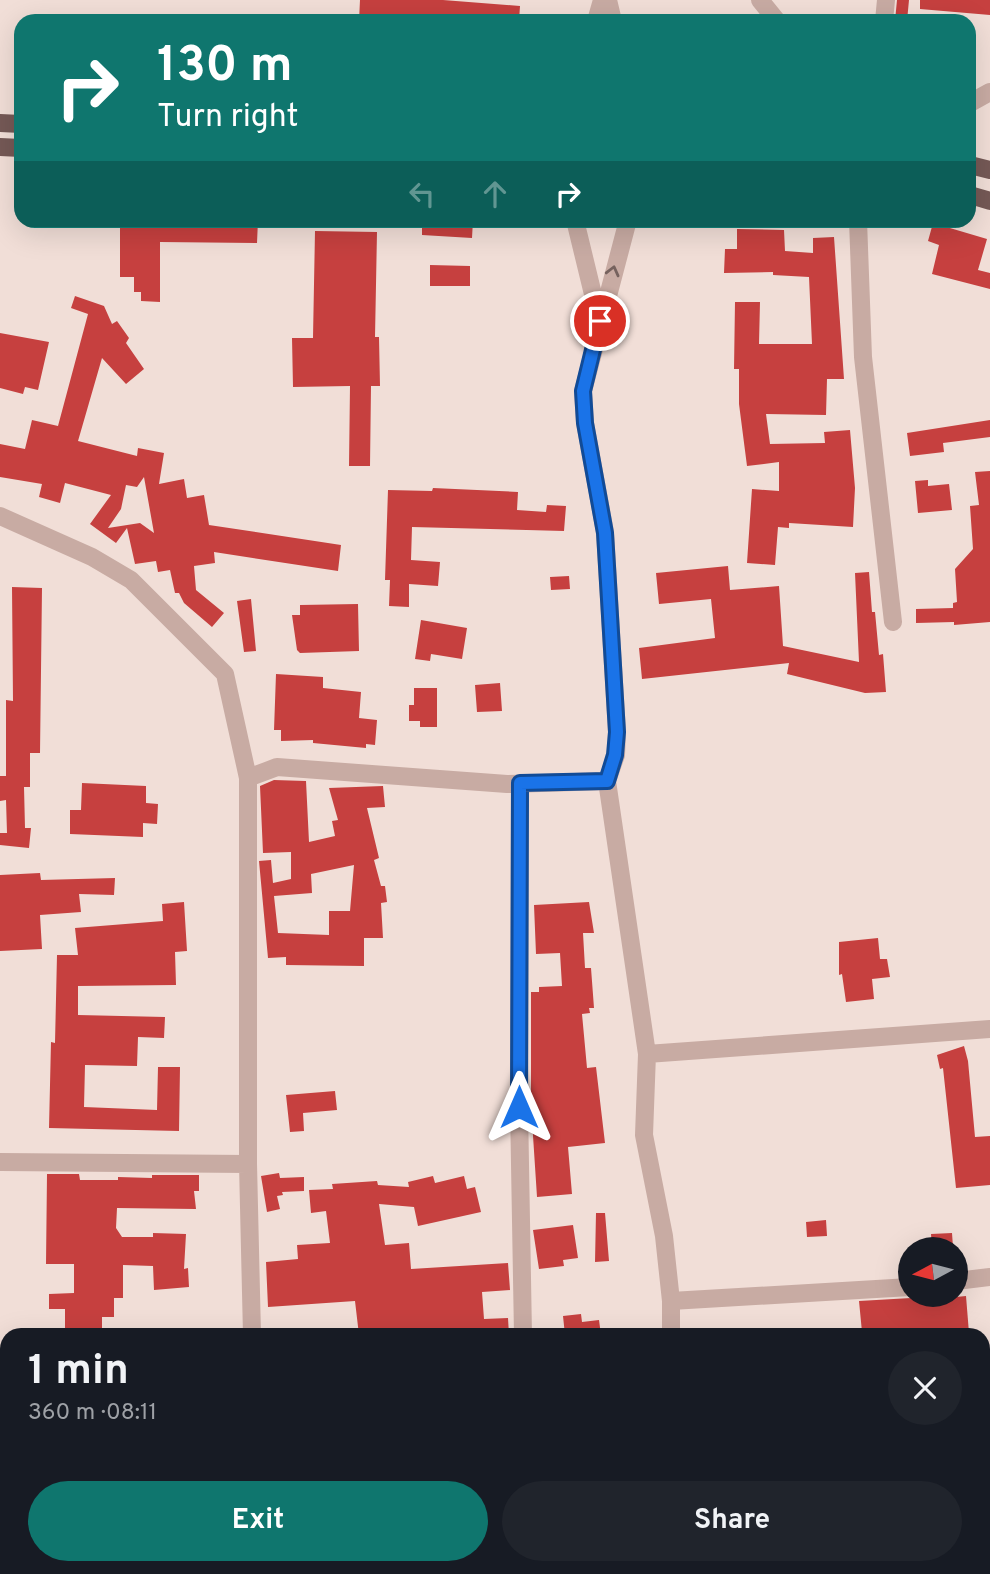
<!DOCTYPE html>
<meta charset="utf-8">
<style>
:root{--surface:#171b24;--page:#20242c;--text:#f1f3f6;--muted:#9ea1a6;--accent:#0f766e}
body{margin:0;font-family:Overpass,sans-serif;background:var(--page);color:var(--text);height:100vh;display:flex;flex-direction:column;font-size:26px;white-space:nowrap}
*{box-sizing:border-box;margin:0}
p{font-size:23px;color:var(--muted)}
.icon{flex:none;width:38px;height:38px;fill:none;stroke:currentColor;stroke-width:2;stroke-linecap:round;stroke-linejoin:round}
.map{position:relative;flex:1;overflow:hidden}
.side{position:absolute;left:0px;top:1328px;width:990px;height:247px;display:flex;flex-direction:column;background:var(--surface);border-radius:21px 21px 0 0;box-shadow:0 7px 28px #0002}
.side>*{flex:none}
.guide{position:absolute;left:14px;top:14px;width:962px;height:214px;border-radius:21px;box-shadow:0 7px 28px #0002;background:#0f766e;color:#fff;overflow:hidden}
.needle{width:46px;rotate:263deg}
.fabs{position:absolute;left:898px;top:1237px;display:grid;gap:14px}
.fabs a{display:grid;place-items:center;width:70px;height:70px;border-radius:50%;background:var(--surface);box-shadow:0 7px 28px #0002;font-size:35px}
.pin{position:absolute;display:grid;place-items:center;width:60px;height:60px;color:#fff;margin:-30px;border:4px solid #fff;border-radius:50%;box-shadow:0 2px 7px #0007}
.me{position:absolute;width:77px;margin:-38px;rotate:0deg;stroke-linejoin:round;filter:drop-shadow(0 0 5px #0008)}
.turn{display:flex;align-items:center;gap:24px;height:147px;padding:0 28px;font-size:32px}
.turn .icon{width:91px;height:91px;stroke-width:2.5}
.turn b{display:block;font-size:49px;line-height:60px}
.lanes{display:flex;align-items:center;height:66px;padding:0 28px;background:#0003;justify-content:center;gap:35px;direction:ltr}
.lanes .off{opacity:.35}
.round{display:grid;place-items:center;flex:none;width:74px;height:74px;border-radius:37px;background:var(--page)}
.overview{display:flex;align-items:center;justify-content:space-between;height:119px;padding:0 28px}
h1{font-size:42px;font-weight:700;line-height:52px}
.action{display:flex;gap:14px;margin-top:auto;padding:14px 28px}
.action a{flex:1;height:80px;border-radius:42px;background:var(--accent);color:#fff;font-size:28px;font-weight:700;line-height:80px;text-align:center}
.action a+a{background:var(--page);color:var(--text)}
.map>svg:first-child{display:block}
.building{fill:#c6403f;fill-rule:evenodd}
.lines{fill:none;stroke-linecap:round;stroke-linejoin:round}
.minor{stroke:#c8aba3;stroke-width:18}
.major{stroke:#755956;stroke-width:18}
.oneway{stroke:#76625e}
.route-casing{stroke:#114b97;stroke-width:18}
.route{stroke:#1a73e8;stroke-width:12}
</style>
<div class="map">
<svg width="990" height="1574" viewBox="0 0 990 1574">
<rect width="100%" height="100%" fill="#f1ded7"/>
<path class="building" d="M360 0H443L520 6 519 21H359Z
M897 0H909L907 21H895Z
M920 0H990V15L920 9Z
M120 220H258L257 243 160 242V302L141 301V292H134V277H120Z
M422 220H473L472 238 422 235Z
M933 223 987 239 978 270 990 273V289L932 274 939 245 928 241Z
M737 229 784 230 785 251 813 253V238L834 237 844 379H827L826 415 766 414 770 444 825 443 824 432 850 430 855 488 853 527 789 523V528L778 527 775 565 747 563 752 489 779 491V462L747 466 739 404V369H734L735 302H760L759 344H812L809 277 773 275V272L724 273 725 249H737Z
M315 231 377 232 375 337H379L380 386H371L370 466H349L350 386 293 387 292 338H313Z
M430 265 470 266V286H430Z
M75 296 104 306 112 324 117 321 129 338 126 343 144 369 126 384 102 358 78 441 137 456 138 448 164 453 159 484 184 479 187 498 204 495 209 525 341 545 338 571 214 552 215 563 194 566 196 590 224 613 212 627 184 603 179 593H175L170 570 158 572 156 561 135 564 127 528 116 543 90 524 111 495 65 483 60 503 39 497 42 484 0 477V444L25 449 32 420 58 426 88 314 71 308ZM144 477 154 533 140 523 108 528 121 509 126 485 137 487Z
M0 333 49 342 38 390 25 387 23 394 0 388Z
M990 420V437L943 443 944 452 910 456 907 433Z
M990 471V622L954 625V622L916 623V609L953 608V603L957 602 955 569 973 549 970 506 979 505 975 472Z
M928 480V486L949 484 952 510 918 513 915 481Z
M433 488 518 492 517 510 546 512 547 505 566 506 564 531 412 527 411 560 440 562 438 586 409 584V607L389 606 390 580H385L388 490 432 491Z
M728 566 730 590 779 586 783 646 859 662 855 573 869 572 872 612H875L879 655 883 654 886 692 865 693 787 674 789 663 642 679 639 648 715 638 711 599 659 604 656 573Z
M569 576 570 589 551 590 550 577Z
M12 587 42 588 40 753H30V787H24L25 828H31L29 848 0 845V833H7L6 800 0 801V776H6V700L13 701Z
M251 599 256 651 244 652 237 601Z
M358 604 359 651 300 653 297 650 292 615H300V605Z
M421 620 467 628 462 659 431 654 430 661 415 659Z
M276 674 323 677V688L361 692 359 718 377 720 375 745 366 744V748L313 743V740L281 741V730H274Z
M500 683 502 711 477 712 475 685Z
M414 688H437V727H420V721H409V705H414Z
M274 780 306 781 309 842 335 836 332 821 338 820 329 788 383 786 385 807 367 808 379 858 374 860 381 886H385L387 902 381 903 383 938H364V966L286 965V957L268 958 259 861 271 860 273 883 291 879V852L263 853 260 786ZM354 865 350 911H329V935L278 933 274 896 312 893 311 874Z
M82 783 146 786V803L158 804 157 824 143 823V837L70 834V810H81Z
M40 873 41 880 115 878 114 895 79 894 81 912 40 915 42 949 0 951V875Z
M184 902 187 951 175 952 176 985 78 986V1015L165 1017 164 1038 138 1037 137 1066 85 1065 84 1107 157 1110 158 1067H180L179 1131 49 1128 51 1042 55 1043 57 955H78L75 928 163 921 162 904Z
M589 902 594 933H583L585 968H591L594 1008H589L590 1013 582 1014 587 1068 596 1067 605 1143 568 1147 572 1194 537 1197 531 1105V992H539V987L562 986 560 953 536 954 534 905Z
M878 938 880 959H887L890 977 872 979 874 999 846 1002 842 974 839 975V942Z
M964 1046 968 1061 975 1137 990 1136V1185L956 1188 943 1068 940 1069 937 1055Z
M335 1091 337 1110 303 1113 304 1131 290 1132 286 1095Z
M279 1173 280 1178 304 1177V1191L282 1192 283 1195 277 1196 280 1209 267 1212 261 1176Z
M47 1174H79L80 1180H118V1177L152 1178V1175H199V1191H194L196 1209 117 1208 116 1228 122 1237H153V1233L186 1234 184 1269 188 1268 189 1287 154 1290 153 1266 123 1265V1298H114V1317H102V1335H65V1309H49V1294L74 1293V1264H46Z
M433 1176 435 1183 464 1176 467 1189 475 1187 481 1212 418 1226 414 1207 379 1204 385 1245 409 1243 411 1269 508 1263 510 1290 482 1292 484 1319 508 1318 509 1335H359L355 1301 268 1307 266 1262 298 1259 297 1245 330 1243 326 1211 311 1213 309 1190 333 1189 332 1184 377 1181 378 1185 409 1187 408 1182Z
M596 1213H605L609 1261 595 1262Z
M826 1220 827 1236 807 1237 806 1222Z
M573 1225 578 1258 563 1260 564 1266 539 1269 533 1230Z
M952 1233 953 1247 932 1249 931 1234Z
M918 1295H936V1299L966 1296 969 1333 895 1335 894 1329 862 1332 859 1301 911 1298Z
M581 1314 582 1322 599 1320 601 1335H565L563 1316Z"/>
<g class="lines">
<path class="minor" d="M608 0 613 21
M760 0 777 21
M596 21 602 0
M884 21 886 0
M970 103 990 92
M575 220 599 319
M628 220 583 391 585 423 605 532 617 732 616 755 607 781 647 1054 644 1135 664 1236 671 1301V1335
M858 220 863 357 893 622
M0 516 92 557 131 580 225 674 248 778V1164L252 1335
M248 778 277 767 507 784 607 781
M520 783 519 1107 523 1335
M647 1054 990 1029
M0 1162 248 1164
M956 1281 990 1277
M671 1301 910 1287
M984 1489 990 1490
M252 1568V1574
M518 1574V1568
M668 1574V1568"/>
<path class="major" d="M0 123 21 124
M0 147 21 148
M970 165 990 170
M970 195 990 201"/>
</g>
<defs><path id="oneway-chevron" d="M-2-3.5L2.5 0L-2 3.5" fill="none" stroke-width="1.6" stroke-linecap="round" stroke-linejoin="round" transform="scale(1.75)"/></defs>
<use class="oneway" href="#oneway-chevron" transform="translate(613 271) rotate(-76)"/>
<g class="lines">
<defs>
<path id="route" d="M519 1107 520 783 607 781 615 755 617 732 605 533 585 423 583 391 600 321"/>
</defs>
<use href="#route" class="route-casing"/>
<use href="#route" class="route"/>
</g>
</svg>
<div class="fabs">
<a><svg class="needle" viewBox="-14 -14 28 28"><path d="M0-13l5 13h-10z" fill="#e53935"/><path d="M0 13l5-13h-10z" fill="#9ea1a6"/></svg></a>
</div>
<div class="pin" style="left:600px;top:321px;background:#d93025"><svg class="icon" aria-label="arrive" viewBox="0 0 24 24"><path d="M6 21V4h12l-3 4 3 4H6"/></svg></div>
<svg class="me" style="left:519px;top:1107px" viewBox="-20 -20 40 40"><path d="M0-17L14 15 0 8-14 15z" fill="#1a73e8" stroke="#fff" stroke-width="4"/></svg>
<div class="guide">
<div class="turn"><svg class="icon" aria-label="right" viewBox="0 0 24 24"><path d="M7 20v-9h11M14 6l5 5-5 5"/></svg><div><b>130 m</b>Turn right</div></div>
<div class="lanes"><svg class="icon off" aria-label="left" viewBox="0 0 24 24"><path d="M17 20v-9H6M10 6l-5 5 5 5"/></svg><svg class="icon off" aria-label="ahead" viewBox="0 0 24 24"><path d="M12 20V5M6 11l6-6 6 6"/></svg><svg class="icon" aria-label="right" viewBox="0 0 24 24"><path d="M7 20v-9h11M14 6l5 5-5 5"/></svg></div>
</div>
<section class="side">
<div class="overview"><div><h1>1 min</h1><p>360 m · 08:11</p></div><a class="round"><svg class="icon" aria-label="close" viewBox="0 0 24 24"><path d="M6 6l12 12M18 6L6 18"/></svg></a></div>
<div class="action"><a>Exit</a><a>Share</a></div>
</section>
</div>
